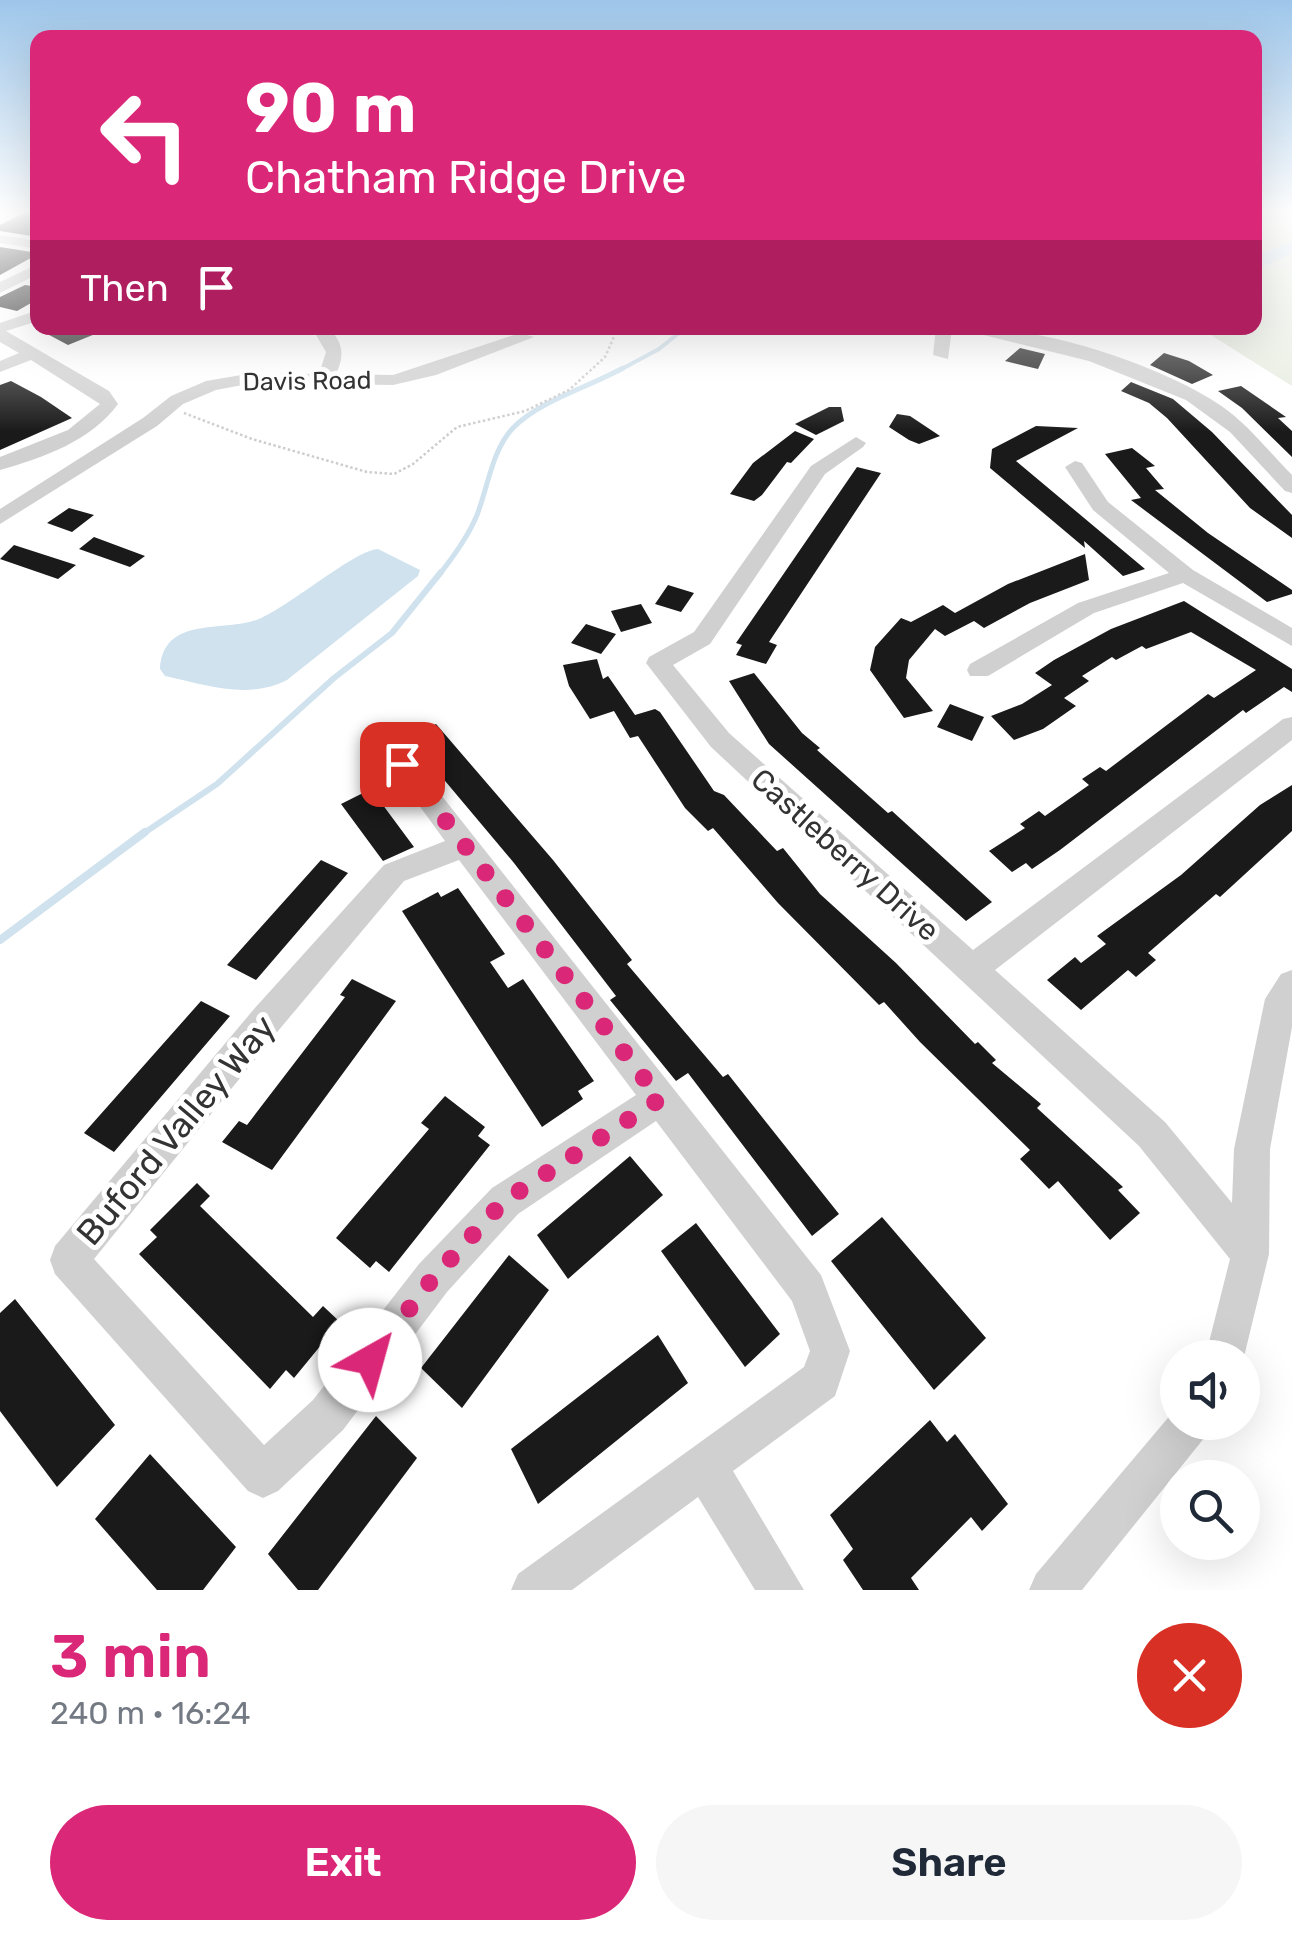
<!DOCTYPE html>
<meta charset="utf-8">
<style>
:root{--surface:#fff;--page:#f6f6f7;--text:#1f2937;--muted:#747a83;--accent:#db2777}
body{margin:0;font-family:Rubik,sans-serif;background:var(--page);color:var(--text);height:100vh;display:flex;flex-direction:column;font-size:38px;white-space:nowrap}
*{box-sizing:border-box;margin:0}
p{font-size:32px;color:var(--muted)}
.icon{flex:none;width:55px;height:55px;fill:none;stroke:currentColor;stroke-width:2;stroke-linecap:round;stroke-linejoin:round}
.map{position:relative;height:1590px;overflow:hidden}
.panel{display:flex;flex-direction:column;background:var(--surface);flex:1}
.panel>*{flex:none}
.hud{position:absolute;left:30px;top:30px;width:1232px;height:305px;border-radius:20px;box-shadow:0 10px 40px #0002;background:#db2777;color:#fff;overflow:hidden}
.tools{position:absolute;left:1160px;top:1340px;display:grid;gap:20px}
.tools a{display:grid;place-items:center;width:100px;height:100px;border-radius:50%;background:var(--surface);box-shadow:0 10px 40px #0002;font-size:50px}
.pin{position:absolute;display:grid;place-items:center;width:85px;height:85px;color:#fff;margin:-42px;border-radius:20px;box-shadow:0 5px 15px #0006}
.me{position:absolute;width:110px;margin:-55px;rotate:38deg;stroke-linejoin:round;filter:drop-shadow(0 0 8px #0008)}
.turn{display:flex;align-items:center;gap:35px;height:210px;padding:0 50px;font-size:45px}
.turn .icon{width:130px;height:130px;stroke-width:2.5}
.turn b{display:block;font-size:70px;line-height:85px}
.then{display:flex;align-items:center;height:95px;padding:0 50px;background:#0003;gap:20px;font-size:38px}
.round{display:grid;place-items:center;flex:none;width:105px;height:105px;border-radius:52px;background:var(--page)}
.headline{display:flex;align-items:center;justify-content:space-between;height:170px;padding:0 50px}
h1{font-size:60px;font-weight:600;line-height:75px;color:var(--accent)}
.button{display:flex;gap:20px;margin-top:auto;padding:20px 50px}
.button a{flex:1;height:115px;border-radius:60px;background:var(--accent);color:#fff;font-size:40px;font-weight:600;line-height:115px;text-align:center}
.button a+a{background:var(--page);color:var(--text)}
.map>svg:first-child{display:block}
.green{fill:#e6ecdf}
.water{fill:#cfe2ee}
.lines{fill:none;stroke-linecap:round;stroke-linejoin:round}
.stream-far3{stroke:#cfe2ee;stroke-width:4}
.stream-far2{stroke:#cfe2ee;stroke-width:5}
.stream-far1{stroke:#cfe2ee;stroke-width:6}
.stream{stroke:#cfe2ee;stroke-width:8}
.river{fill:#cfe2ee;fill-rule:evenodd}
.building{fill:#1a1a1a}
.path{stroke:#cdcdcd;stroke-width:2.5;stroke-dasharray:2.5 2.5;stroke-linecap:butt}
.minor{fill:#d0d0d0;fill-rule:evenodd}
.route{stroke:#db2777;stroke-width:18;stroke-dasharray:0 32.4}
.labels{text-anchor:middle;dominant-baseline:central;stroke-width:10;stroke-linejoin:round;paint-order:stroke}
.far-street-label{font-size:25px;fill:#333;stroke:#fff}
.street-label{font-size:30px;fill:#333;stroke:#fff}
.near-street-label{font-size:35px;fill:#333;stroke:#fff}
</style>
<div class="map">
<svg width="1292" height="1590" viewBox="0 0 1292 1590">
<rect width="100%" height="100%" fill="#fff"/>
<path class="green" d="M1255 210H1292V386L1200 328H1255Z"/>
<path class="water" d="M378 549 420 570 418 576 287 680C248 700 206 685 165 676L160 669C163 615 224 633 259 619 290 606 355 550 378 549Z"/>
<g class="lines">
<path class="stream-far3" d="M618 371 659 349 685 328"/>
<path class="stream-far2" d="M439 575C454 556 468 537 477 515 488 487 492 450 513 428 539 401 589 387 623 368"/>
<path class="stream-far1" d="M141 835 217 784 334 678 392 633 441 572"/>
<path class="stream" d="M0 940 145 832"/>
<path class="river" d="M1292 241V254L1255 270V256Z"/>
</g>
<path class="building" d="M30 210H38V237L0 231V225Z
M0 247 38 253V254L0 275Z
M25 285 38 287V299L17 311 0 307V297Z
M36 328H110L68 345Z
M1020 348 1045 354 1038 369 1005 361Z
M1164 353 1189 361 1213 375 1192 384 1150 365Z
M11 381 41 397 72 418 0 450V385Z
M1131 382 1173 399 1212 432 1292 515V538L1250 508 1167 418 1149 403 1121 391Z
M1241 386 1286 417 1278 418 1292 431V457L1242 408 1218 391Z
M829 407H841L844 421 816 435 795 424Z
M897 414 910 416 940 436 919 444 909 440 889 427Z
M1036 426 1078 428 1016 461 1145 569 1123 576 1084 541 1085 548 990 468 992 449Z
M795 431 814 439 791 463 787 462 762 495 754 501 730 494 753 463Z
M1132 448 1155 466 1146 468 1164 489 1155 490 1208 533 1292 590V594L1267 602 1131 500 1141 498 1105 454Z
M857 467 881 473 769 642 777 645 766 664 736 655 742 645 736 643Z
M69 508 94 515 72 532 47 523Z
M94 537 145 556 130 567 79 549Z
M14 545 76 565 58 579 0 559Z
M1085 554 1089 580 1030 603 984 628 974 621 945 636 935 629 909 660 906 678 933 711 904 718 870 670 875 647 901 618 911 622 943 605 955 613 1008 584Z
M668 585 694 593 681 612 655 604Z
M1184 601 1292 669V692L1284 687 1246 713 1243 710 1060 850 1032 869 1026 863 1012 872 989 851 1025 828 1020 824 1039 811 1045 816 1089 785 1082 779 1100 767 1106 771 1208 694 1214 698 1256 670 1191 632 1146 649 1142 646 1116 660 1112 657 1082 676 1089 681 1064 698 1076 706 1043 729 1014 740 991 716 1022 704 1052 685 1035 673 1054 660 1111 629Z
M641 604 652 623 621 632 611 611Z
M586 624 616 634 601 654 571 643Z
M597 659 603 679 608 676 635 715 655 709 660 712 714 791 724 795 777 851 783 848 820 894 896 963 975 1044 978 1042 996 1060 992 1063 1041 1104 1037 1108 1123 1187 1118 1190 1140 1213 1110 1240 1058 1181 1049 1189 1020 1159 1030 1150 920 1042 884 1002 879 1005 778 903 713 828 708 831 685 808 638 736 630 738 614 711 590 719 569 686 563 665Z
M754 673 802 733 820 748 817 750 888 813 892 811 992 902 966 921 769 744 729 681Z
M950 704 984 717 972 741 937 727Z
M436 724 553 860 632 960 627 964 723 1077 728 1074 839 1214 812 1236 688 1073 676 1081 610 1000 616 996 514 863 409 738Z
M1292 785V831L1220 897 1216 894 1148 953 1156 960 1136 977 1128 970 1081 1010 1047 980 1075 957 1081 963 1106 944 1097 936 1181 875 1260 805Z
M371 789 414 847 383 861 341 804Z
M321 860 348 873 256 980 227 965Z
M458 888 505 954 490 962 508 988 523 979 594 1081 578 1091 583 1099 542 1127 402 911 438 892 441 897Z
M352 979 396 1001 272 1170 222 1142 239 1121 247 1125 345 997 340 995Z
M201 1001 230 1016 114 1152 84 1133Z
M445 1096 485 1127 478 1136 490 1145 389 1272 376 1261 370 1268 336 1238 429 1129 421 1123Z
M630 1156 663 1195 568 1279 537 1235Z
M197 1183 210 1196 200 1206 313 1317 323 1306 340 1322 294 1378 286 1370 270 1389 139 1254 157 1237 150 1230Z
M882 1217 986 1338 934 1390 831 1261Z
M696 1223 780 1334 745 1367 661 1251Z
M509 1255 549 1290 462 1408 421 1368Z
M15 1299 115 1425 57 1487 0 1411V1313Z
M658 1335 688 1383 538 1504 511 1449Z
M376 1416 417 1458 318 1590H298L268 1554Z
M930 1420 947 1442 955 1434 1008 1504 982 1531 971 1517 911 1578 919 1590H863L843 1560 853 1549 830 1515Z
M150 1454 236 1547 203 1590H157L95 1519Z"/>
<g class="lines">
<path class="path" d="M184 413 252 439 367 472 394 474 413 464 457 427 525 411 569 390 605 357 618 328"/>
<path class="minor" d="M0 235 38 241V249L0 243Z
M38 264V274L0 293V282Z
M38 310V321L6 331 109 391 118 404C91 441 43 458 0 470V457L68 430 100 404 31 360 0 372V361L19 353 0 342V323Z
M312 328H329C343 343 345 355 336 374L393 375 520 333 534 337 436 375 393 385 253 383 216 390 183 404 157 426 0 524V509L143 418 171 396 206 381 253 373 319 374 326 352Z
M936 328H952L948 359 933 355Z
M955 328C1032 323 1155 362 1220 405 1248 424 1269 452 1292 475V493L1285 491 1230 432 1186 400 1089 361Z
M856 437 866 443 863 447 825 474 710 644 673 665 729 733 973 950 1283 719 1292 717V740L995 970 1165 1122 1232 1203 1234 1149 1265 999 1281 974 1292 970V1027L1270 1149 1269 1254 1242 1365V1358H1205L1230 1259 1139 1146 711 747 646 663 649 657 694 632 811 466Z
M1075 461 1082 463 1108 502 1193 570 1292 628V646L1183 583 1094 613 988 676H970L967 670 970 664 1078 603 1169 573 1093 510 1065 467Z
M402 754 411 757 821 1275 850 1351 835 1396 733 1471 804 1590H755L698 1497 572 1590H511L518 1574 804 1367 810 1351 792 1301 656 1121 518 1214 447 1292 343 1430 278 1491 263 1498 248 1491 55 1274 50 1260 55 1246 254 1009 384 865 445 841 389 764 393 757ZM459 860 636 1095 492 1188 419 1264 313 1400 264 1445 94 1259 278 1031 404 881Z
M1178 1406V1422H1211L1205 1437 1082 1590H1029L1036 1574Z"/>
</g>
<linearGradient id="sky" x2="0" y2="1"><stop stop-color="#9ec6ea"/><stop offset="0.49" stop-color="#fff"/><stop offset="1" stop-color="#fff" stop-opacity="0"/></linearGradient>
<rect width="1292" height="432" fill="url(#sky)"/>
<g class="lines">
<path class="route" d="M370 1360 433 1278 504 1201 660 1099 402 764"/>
</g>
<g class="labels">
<g class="far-street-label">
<text transform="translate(307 381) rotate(-1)">Davis Road</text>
</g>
<g class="street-label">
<text transform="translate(845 855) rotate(42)">Castleberry Drive</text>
</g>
<g class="near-street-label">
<text transform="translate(176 1130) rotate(-50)">Buford Valley Way</text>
</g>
</g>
</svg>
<div class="tools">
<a><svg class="icon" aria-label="sound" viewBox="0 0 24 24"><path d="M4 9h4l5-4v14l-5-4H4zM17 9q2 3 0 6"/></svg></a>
<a><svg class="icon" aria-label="search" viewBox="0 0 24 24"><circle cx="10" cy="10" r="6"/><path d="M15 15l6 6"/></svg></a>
</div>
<div class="pin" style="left:402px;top:764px;background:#d93025"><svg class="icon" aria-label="arrive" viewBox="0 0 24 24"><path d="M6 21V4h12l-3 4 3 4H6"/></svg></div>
<svg class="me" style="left:370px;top:1360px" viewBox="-20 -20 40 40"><circle r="19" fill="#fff"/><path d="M0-13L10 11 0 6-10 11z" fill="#db2777"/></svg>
<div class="hud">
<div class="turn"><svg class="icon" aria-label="left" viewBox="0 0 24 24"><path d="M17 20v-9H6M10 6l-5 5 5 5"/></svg><div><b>90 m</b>Chatham Ridge Drive</div></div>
<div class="then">Then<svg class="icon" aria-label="arrive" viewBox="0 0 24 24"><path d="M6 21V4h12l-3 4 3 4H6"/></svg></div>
</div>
</div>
<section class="panel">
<div class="headline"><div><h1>3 min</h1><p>240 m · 16:24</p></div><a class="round" style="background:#d93025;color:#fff"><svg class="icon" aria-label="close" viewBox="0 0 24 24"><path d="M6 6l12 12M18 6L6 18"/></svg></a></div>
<div class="button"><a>Exit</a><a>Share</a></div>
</section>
